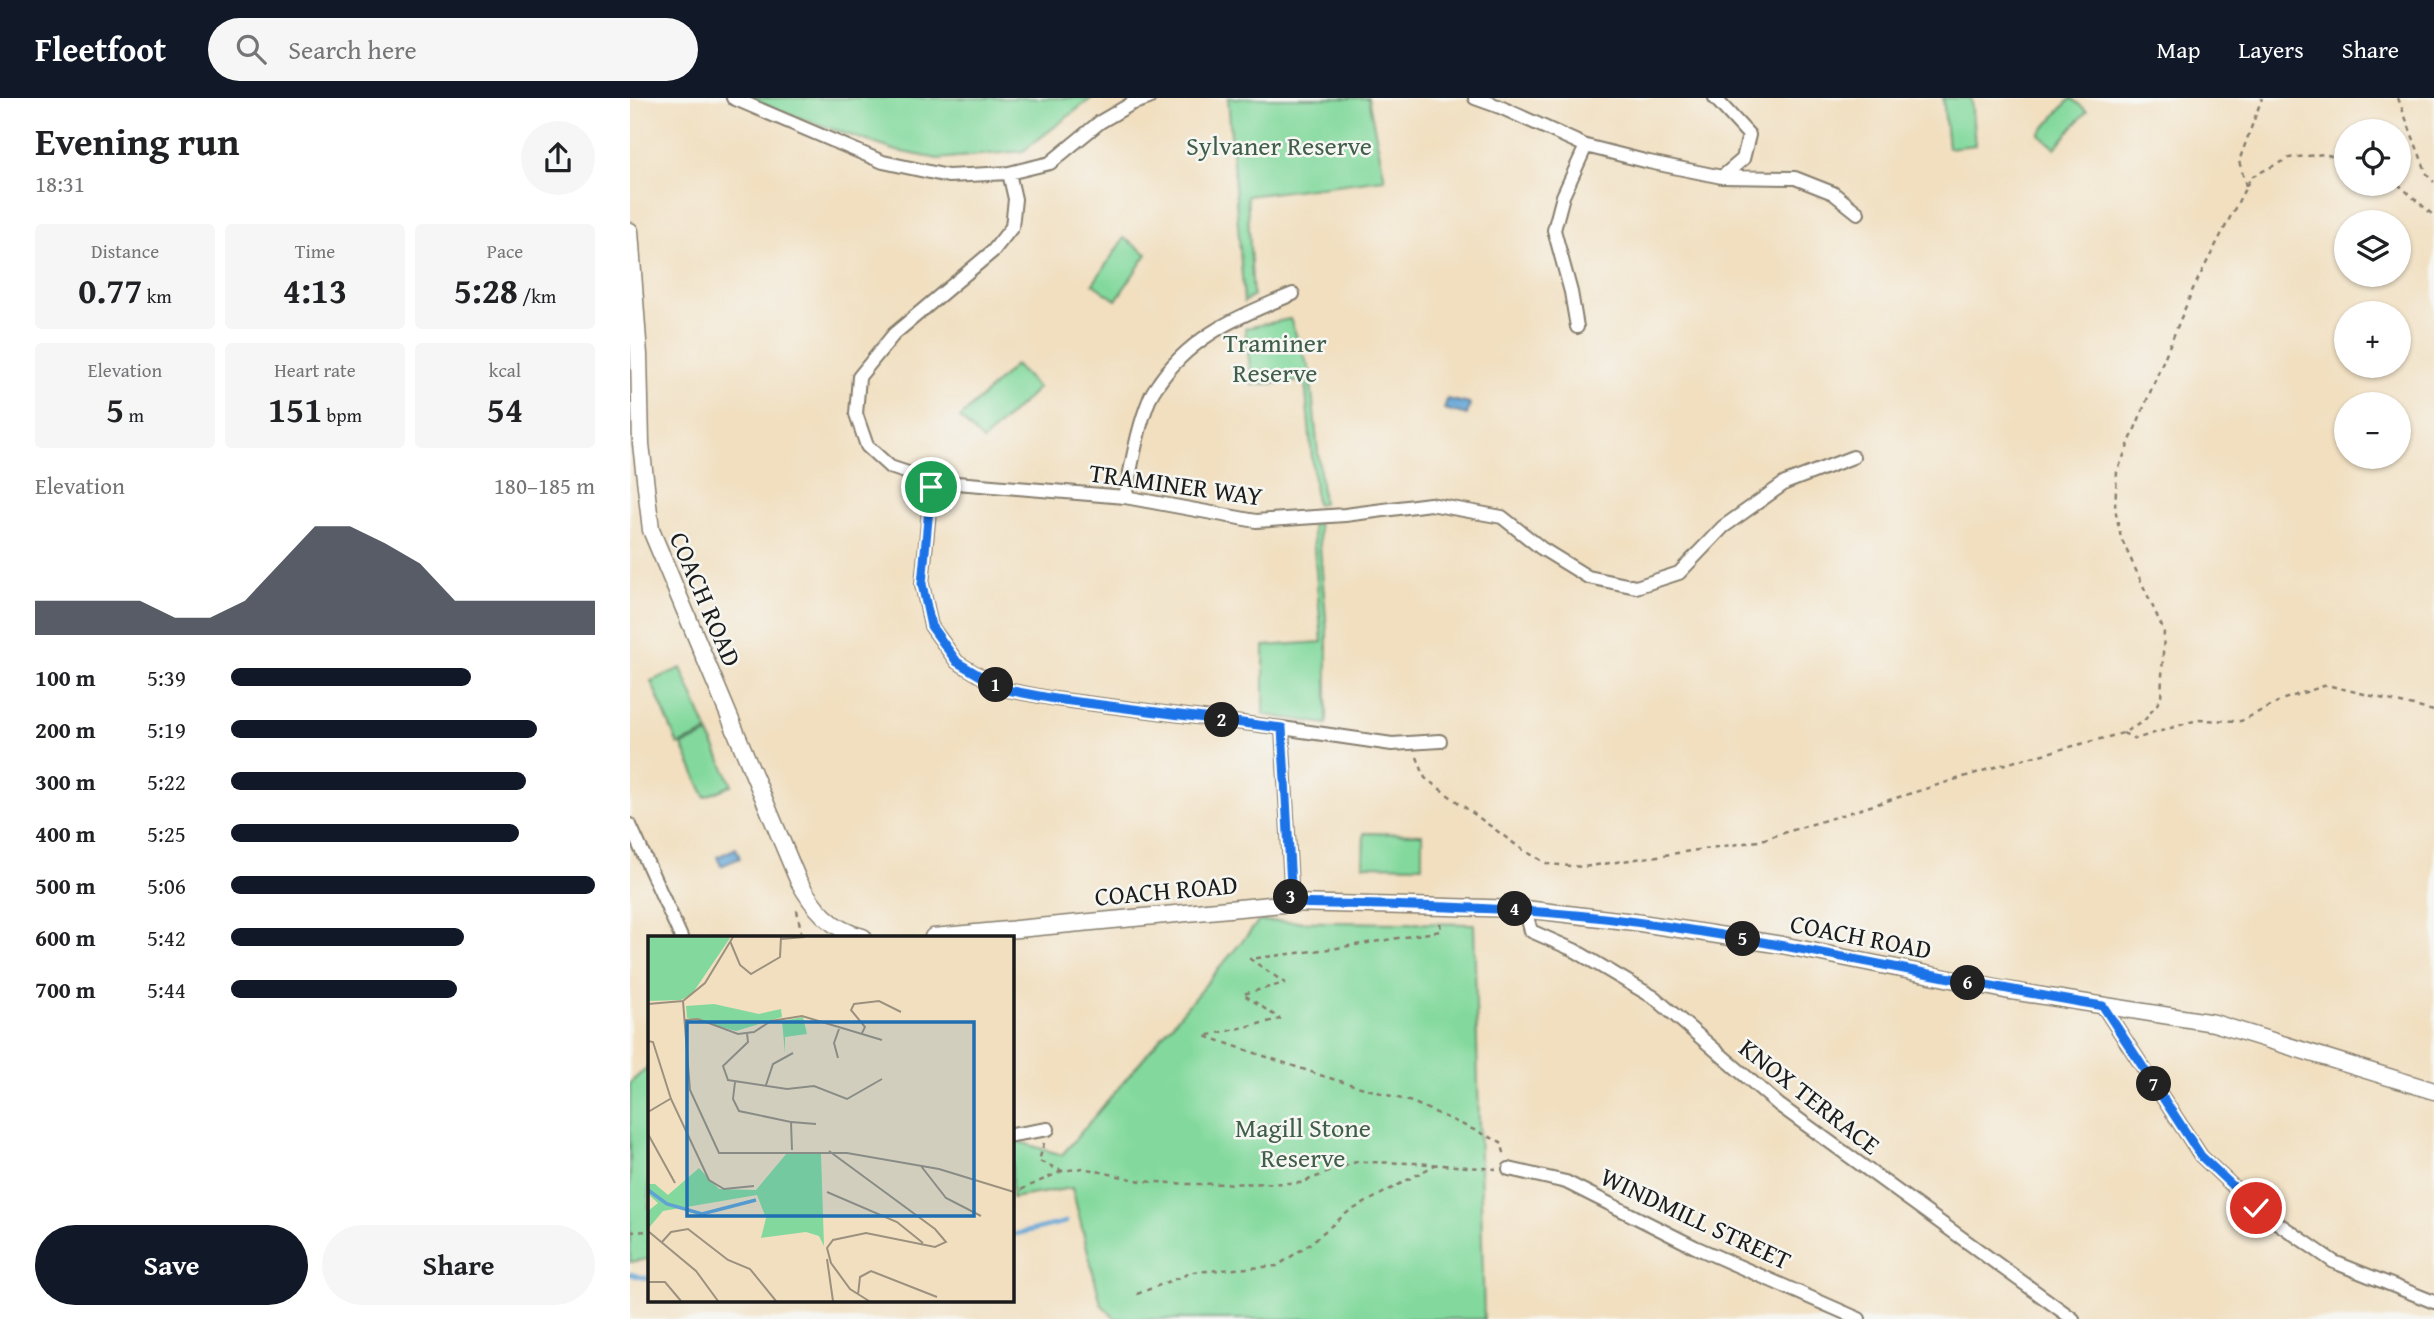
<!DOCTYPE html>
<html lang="en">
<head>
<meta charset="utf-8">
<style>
  body { margin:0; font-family:"Gentium Book Plus",serif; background:#f6f6f6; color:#202124; height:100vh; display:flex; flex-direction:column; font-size:26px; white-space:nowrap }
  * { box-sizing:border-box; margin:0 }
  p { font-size:23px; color:#757577 }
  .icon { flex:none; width:38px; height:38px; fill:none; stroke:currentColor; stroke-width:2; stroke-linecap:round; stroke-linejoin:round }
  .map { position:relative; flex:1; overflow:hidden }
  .details { display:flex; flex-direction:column; background:#fff; width:630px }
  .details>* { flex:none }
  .controls { position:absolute; left:1704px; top:21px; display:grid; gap:14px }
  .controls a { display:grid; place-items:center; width:77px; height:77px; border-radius:50%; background:#fff; box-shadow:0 2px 5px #0004; font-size:35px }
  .pin { position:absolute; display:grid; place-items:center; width:60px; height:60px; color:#fff; margin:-30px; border:4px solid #fff; border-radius:50%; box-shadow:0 2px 7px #0007 }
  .km { position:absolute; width:35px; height:35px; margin:-18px; border-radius:50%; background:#222; color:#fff; font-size:19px; line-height:35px; text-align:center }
  .round { display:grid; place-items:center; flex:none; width:74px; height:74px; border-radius:37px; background:#f6f6f6 }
  .overview { display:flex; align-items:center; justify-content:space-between; height:119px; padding:0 35px }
  h1 { font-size:38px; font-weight:700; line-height:52px }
  .figures { display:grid; grid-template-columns:repeat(3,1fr); gap:10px; height:119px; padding:7px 35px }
  .figures div { display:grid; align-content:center; border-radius:7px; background:#f6f6f6; text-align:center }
  .figures b { font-size:35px; font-weight:700 }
  .figures small { font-size:19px; font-weight:400 }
  .figures p { font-size:19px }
  .chart { height:196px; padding:14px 35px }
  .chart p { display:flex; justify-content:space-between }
  .chart svg { width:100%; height:126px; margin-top:7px; fill:#111827; opacity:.7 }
  .primary-button { display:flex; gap:14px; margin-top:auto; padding:14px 35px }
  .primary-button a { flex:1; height:80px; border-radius:42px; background:#111827; color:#fff; font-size:28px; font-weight:700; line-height:80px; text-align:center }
  .primary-button a+a { background:#f6f6f6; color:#202124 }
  ul { padding:0 35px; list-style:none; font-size:23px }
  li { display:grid; grid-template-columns:112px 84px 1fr; align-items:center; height:52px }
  li i { height:18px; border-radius:9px; background:#111827 }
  header { display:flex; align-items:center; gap:42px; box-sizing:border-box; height:98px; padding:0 35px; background:#111827; color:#fff }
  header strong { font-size:33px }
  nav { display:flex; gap:38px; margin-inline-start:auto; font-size:24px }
  .search { width:490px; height:63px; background:#f6f6f6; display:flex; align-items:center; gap:18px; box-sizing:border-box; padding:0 24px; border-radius:38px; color:#757577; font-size:26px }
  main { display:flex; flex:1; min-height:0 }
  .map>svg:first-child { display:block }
  .green { fill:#83d99d; stroke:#507a5c; stroke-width:2 }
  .water { fill:#5fa2d3; stroke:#3e5f78; stroke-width:2 }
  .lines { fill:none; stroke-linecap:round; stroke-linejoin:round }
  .stream { stroke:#5fa2d3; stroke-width:4.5 }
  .minor-casing { stroke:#867e6e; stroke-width:16 }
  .tertiary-casing { stroke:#867e6e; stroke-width:19 }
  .path { stroke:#867e6e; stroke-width:2.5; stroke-dasharray:5 5; stroke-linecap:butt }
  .minor { stroke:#fff; stroke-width:12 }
  .tertiary { stroke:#fff; stroke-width:16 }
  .route-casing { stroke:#fff; stroke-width:14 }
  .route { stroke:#1a73e8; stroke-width:9 }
  .labels { text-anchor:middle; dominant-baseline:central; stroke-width:5; stroke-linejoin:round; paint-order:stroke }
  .park-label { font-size:26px; fill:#405e49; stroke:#f6f6f2 }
  .street-label { font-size:26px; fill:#1c1c1c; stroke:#f6f6f2 }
  .inset-river { fill:none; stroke:#5fa2d3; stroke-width:3.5 }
  .inset-road { fill:none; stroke:#9c917e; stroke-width:2 }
  .view { fill:#1f6fb2; fill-opacity:0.15; stroke:#1f6fb2; stroke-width:3.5 }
  .inset-edge { fill:none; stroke:#1c1c1c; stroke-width:3.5 }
</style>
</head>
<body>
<header>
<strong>Fleetfoot</strong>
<div class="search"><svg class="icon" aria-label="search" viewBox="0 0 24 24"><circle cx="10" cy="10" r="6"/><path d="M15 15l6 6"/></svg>Search here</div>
<nav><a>Map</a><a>Layers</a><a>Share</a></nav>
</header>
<main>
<section class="details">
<div class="overview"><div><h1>Evening run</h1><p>18:31</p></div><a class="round"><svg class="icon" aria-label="share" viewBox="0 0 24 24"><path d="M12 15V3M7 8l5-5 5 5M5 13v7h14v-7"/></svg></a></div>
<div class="figures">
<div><p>Distance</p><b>0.77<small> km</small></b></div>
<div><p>Time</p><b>4:13</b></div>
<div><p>Pace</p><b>5:28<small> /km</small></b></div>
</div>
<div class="figures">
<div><p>Elevation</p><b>5<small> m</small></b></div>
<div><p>Heart rate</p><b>151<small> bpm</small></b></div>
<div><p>kcal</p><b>54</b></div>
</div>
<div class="chart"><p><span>Elevation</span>180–185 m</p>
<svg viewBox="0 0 160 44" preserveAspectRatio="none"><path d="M0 44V32L10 32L20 32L30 32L40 38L50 38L60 32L70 19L80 6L90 6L100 12L110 19L120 32L130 32L140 32L150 32L160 32V44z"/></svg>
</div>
<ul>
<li><b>100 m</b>5:39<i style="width:66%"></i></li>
<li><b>200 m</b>5:19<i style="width:84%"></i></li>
<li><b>300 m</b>5:22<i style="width:81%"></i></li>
<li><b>400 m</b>5:25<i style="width:79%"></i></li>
<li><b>500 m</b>5:06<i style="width:100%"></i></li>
<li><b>600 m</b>5:42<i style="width:64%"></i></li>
<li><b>700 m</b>5:44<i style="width:62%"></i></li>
</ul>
<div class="primary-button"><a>Save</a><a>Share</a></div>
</section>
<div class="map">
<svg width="1804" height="1221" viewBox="0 0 1804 1221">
  <rect width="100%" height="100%" fill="#f6f6f2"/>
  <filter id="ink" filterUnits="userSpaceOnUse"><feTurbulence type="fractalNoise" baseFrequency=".0143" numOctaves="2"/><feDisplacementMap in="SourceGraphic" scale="14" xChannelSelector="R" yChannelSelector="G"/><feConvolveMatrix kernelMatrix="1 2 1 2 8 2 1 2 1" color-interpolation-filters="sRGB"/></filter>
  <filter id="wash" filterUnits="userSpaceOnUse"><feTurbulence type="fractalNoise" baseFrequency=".00686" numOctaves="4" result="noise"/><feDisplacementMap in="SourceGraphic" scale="28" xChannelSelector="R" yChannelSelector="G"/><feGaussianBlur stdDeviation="1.57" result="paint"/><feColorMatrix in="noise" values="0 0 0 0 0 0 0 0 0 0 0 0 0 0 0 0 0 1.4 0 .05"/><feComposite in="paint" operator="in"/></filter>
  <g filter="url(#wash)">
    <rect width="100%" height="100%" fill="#f1dfc0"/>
    <path class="green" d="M119,0H462L393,53L308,61L267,53L149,13Z
      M598,0H738L755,81L617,98L623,198L614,204Z
      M1313,0H1341L1345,47L1318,50Z
      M1441,0L1457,13L1425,50L1409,36Z
      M494,140L517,156L486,202L463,186Z
      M660,221L680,273L693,405L686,406L675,283L622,287L615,230Z
      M385,267L408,290L353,343L330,320Z
      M688,425L697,533V626L634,617V548L692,544L682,426Z
      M51,570L78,634L48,647L21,583Z
      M79,636L102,687L75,699L52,647Z
      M734,735L792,736V768L733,767Z
      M629,823L844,826L854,1221H486L471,1206L442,1090L382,1100V1044H390L432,1057Z
      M19,968V1161L0,1164V985Z"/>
    <path class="water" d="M817,301L840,306L837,317L814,311Z
      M106,750L110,760L91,768L87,759Z"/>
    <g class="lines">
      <path class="stream" d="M382,1137L436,1124
        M0,1176L19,1181
        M79,1202L91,1207L107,1202"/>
    </g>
  </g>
  <g filter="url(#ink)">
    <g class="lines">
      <g class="minor-casing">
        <path id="minor" d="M103,0L253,64L318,78L379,75L420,65L470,24L501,6L519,0
          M845,0L870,9L956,48L1019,64L1092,79L1165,80L1203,95L1228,115
          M1085,0L1119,37L1113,61L1092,79
          M379,75L385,101L382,129L363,153L264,236L229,279L226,316L237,348L260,369L302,383L495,399L626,423L715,417L800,406L872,419L911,450L958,479L1006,489L1049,475L1093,429L1155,385L1223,359
          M947,229L941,194L924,132L933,98L956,48
          M302,383L292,486L301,528L327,564L372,591L425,601L652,630L662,805
          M495,399C502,366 507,331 520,300C522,294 527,288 531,282C564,236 613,216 663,196
          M652,630L762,646L810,643
          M0,727L51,839
          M895,811L901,833L944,852L1025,900L1149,1007L1443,1221
          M1473,908L1571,1058L1626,1110L1704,1164L1804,1204
          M382,1037L418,1031
          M879,1071L936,1084L1065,1149L1229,1221"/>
      </g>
      <g class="tertiary-casing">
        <path id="tertiary" d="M0,133L9,257L11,346L21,432L168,782C183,809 201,832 233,839
          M303,839L662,805L895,811L1004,824L1152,847L1375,892L1584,925L1804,993"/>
      </g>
      <path class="path" d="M1768,0L1797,76L1804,84
        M1768,86L1804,118
        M1616,88L1609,63L1632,0
        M1493,635L1505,641L1567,622L1611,623L1654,601L1697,587L1804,613
        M787,659L795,680L893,752L918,766L953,769L1128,743L1375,666L1493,635L1514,623L1531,601L1534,533L1491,440L1485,410L1487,374L1563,191L1621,79L1659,60L1695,56L1717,63
        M167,812L172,839
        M810,825L811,833L707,850L620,861L655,885L613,896L650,921L575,938L696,979L782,1004L871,1044L875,1058
        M414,1045L409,1063L432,1073L453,1070L511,1083L558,1086L670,1085L726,1064L785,1065L866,1071
        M382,1096L432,1073
        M0,1134L19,1133
        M507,1196L563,1174L647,1168L677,1148L718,1114L805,1067"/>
      <use href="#minor" class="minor"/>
      <use href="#tertiary" class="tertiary"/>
    </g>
  </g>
  <g class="lines" filter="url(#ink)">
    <g class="route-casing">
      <path id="route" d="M301,389L292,486L301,528L327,564L372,591L425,601L652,630L662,805C777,808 891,808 1005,824C1162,845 1316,882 1473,908L1571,1058L1626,1110"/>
    </g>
    <use href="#route" class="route"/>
  </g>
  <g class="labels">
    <g class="park-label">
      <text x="649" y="47">Sylvaner Reserve</text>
      <text x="645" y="244">Traminer<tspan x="645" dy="30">Reserve</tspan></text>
      <text x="673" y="1029">Magill Stone<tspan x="673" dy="30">Reserve</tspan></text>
    </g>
    <g class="street-label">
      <text transform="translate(546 386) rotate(8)">TRAMINER WAY</text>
      <text transform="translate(76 501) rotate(67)">COACH ROAD</text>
      <text transform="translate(536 792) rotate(-5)">COACH ROAD</text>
      <text transform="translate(1231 838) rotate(11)">COACH ROAD</text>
      <text transform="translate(1180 998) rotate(38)">KNOX TERRACE</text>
      <text transform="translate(1066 1120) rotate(25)">WINDMILL STREET</text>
    </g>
  </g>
  <g transform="translate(18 838)">
    <rect width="366" height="366" fill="#f1dfc0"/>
    <path d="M0,1H78L82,2L44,58L33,64L0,65ZM66,68L111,78L133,73L134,81L88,95L39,82L38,70ZM155,81L159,98L137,101V118L134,85ZM139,217H173L176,310L171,300L158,296L113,302L118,282L109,259L15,275L0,293V275L10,267L0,258V248H7L20,259L51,232L71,253L108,254Z" fill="#83d99d"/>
    <path class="inset-river" d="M0,254L19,268L54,278L108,264"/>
    <path class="inset-road" d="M85,1L57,47L35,65L42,154L71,217H199L291,233L366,256M133,3L157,1M82,5L92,29L103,38L132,21L133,1M0,68L35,65M37,84L50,83L90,98L106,96L123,85L154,80L234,104M99,97L100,106L75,130L80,144L139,153L166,150L199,163L234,143M214,97L217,91L203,74L206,68L231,65L253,76M0,105L5,106L23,163L61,244L76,253L106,250M190,122L186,107L191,93M87,146L85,163L91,175L143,186L144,214M118,149L125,128L145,117M0,176L22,163M143,186L168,188M0,198L27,247M181,215L287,293L298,306L287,311L218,297L185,304L179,312L183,327L202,353L221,365M273,230L298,262L333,280M179,256L249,286L275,307M0,295L48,335L70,365M14,306L23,296L40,293L80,324L102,333L128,365M179,323L185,365M0,346H17L33,365M210,359L212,341L223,335L289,361"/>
    <path class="view" d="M39,86H326V280H39Z"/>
    <rect width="366" height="366" class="inset-edge"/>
  </g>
</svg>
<div class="controls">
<a><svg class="icon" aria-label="locate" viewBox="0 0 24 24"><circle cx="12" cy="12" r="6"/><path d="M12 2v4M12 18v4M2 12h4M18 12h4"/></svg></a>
<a><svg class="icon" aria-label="layers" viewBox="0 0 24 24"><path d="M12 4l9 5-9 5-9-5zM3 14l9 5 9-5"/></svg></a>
<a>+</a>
<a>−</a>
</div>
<div class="pin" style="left:301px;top:389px;background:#1e9e55"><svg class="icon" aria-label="arrive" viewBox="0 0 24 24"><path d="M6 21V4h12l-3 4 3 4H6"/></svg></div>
<div class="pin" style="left:1626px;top:1110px;background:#d93025"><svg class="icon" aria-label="check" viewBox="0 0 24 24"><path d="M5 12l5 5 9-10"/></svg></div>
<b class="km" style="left:366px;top:587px">1</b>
<b class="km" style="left:592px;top:622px">2</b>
<b class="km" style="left:661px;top:799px">3</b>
<b class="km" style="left:885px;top:811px">4</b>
<b class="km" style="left:1113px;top:841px">5</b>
<b class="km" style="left:1338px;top:885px">6</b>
<b class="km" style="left:1524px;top:986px">7</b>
</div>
</main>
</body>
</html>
